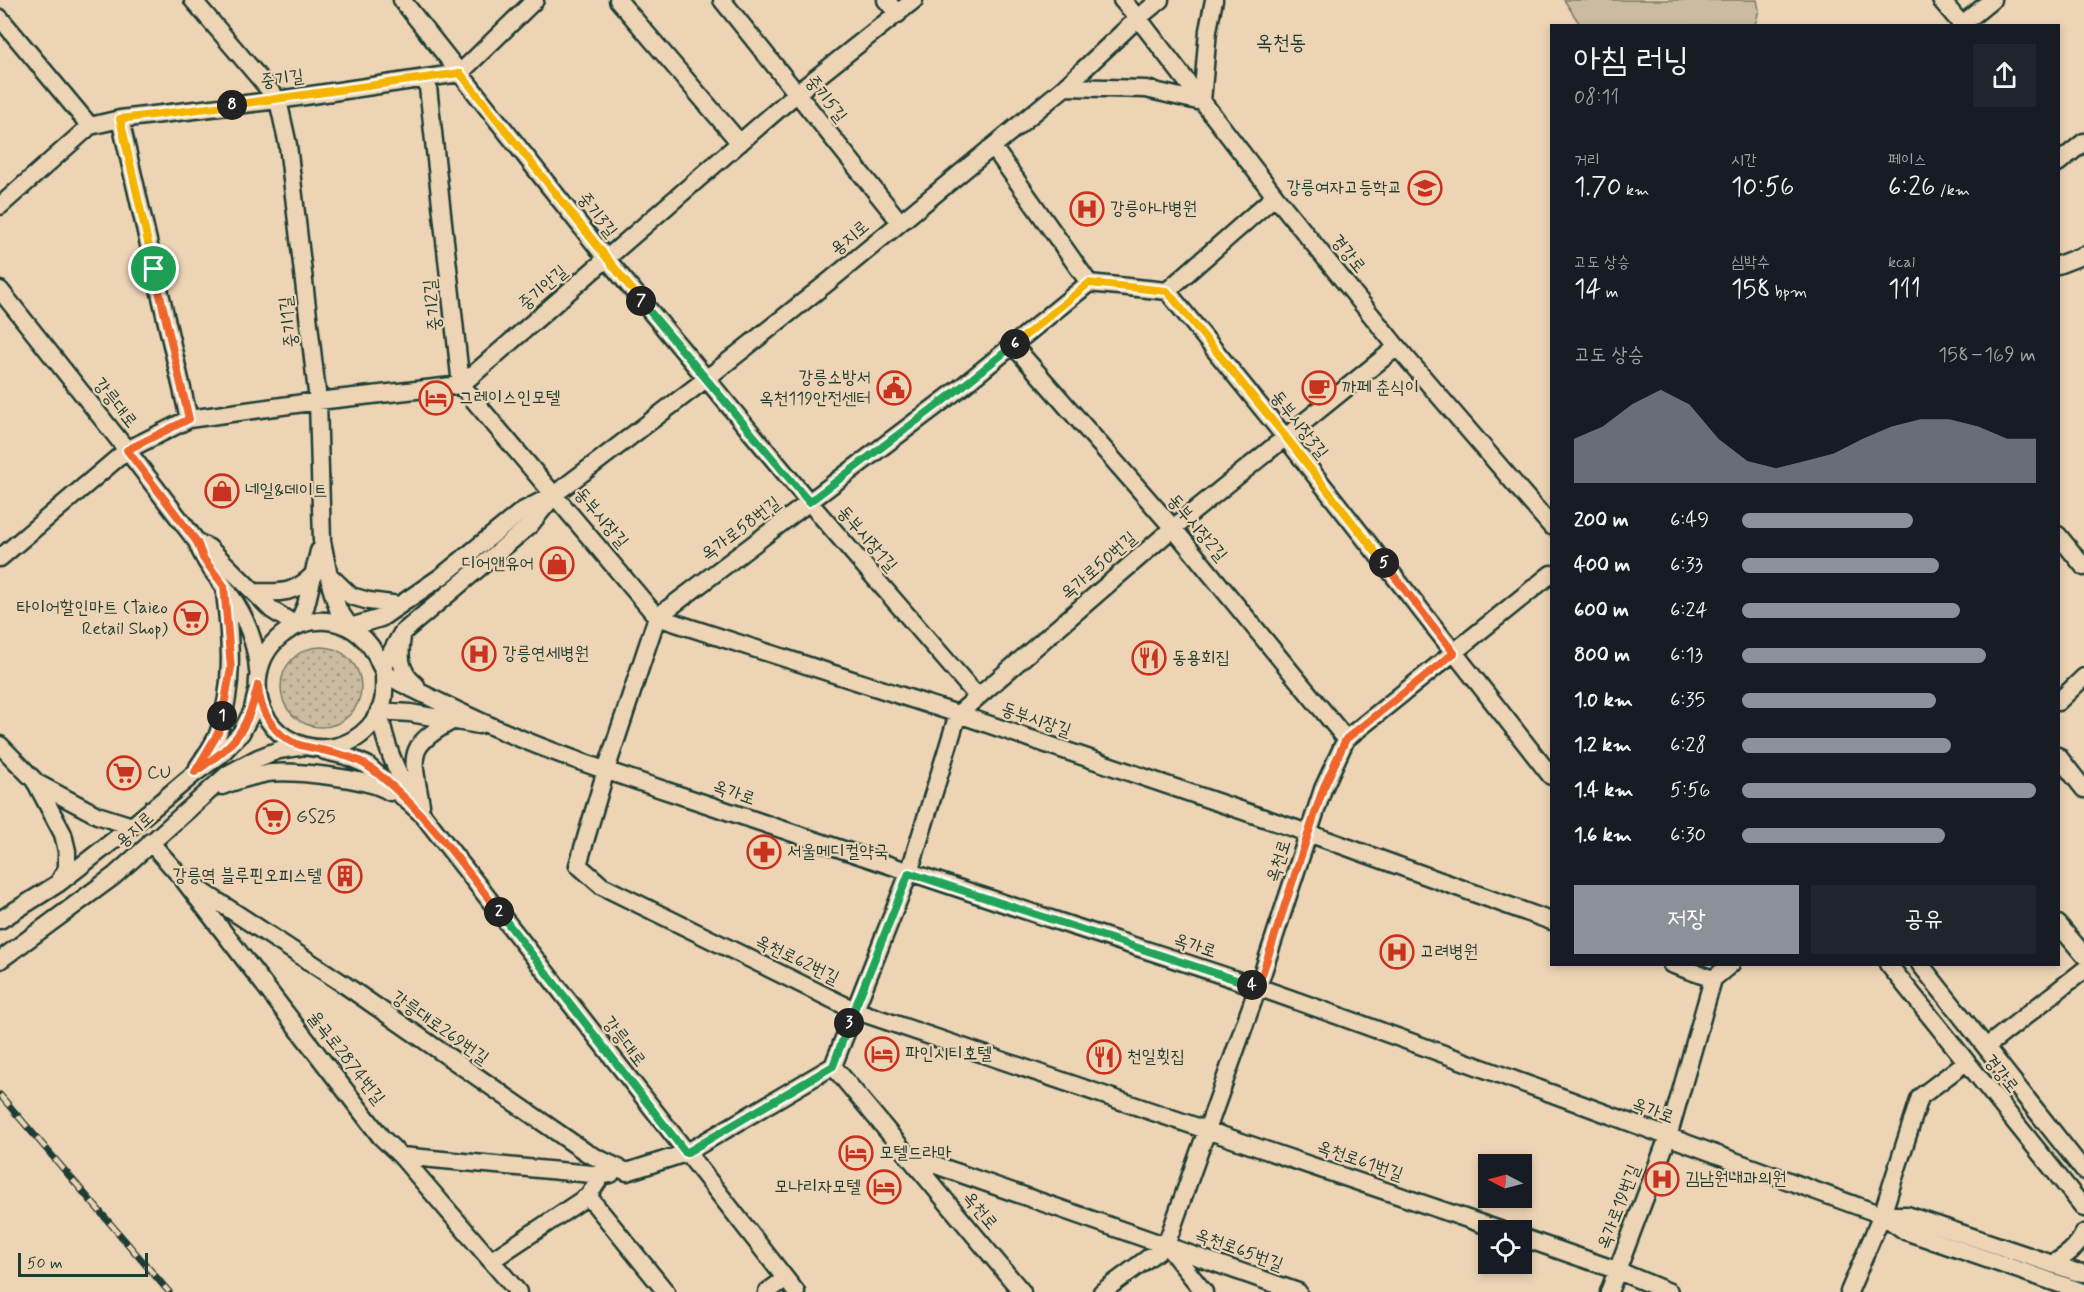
<!DOCTYPE html>
<html lang="ko">
<head>
<meta charset="utf-8">
<style>
  body { margin:0; font-family:Mynerve,"Poor Story",sans-serif; background:#20242c; color:#f1f3f6; height:100vh; display:flex; flex-direction:column; font-size:22px; white-space:nowrap }
  * { box-sizing:border-box; margin:0 }
  p { font-size:20px; color:#9ea1a6 }
  .icon { flex:none; width:33px; height:33px; fill:none; stroke:currentColor; stroke-width:2; stroke-linecap:round; stroke-linejoin:round }
  .map { position:relative; flex:1; overflow:hidden }
  .details { position:absolute; left:1550px; top:24px; width:510px; height:942px; display:flex; flex-direction:column; background:#171b24; border-radius:0px; box-shadow:0 3px 9px #0003 }
  .details>* { flex:none }
  .needle { width:39px; rotate:276deg }
  .tools { position:absolute; left:1478px; top:1154px; display:grid; gap:12px }
  .tools a { display:grid; place-items:center; width:54px; height:54px; border-radius:0px; background:#171b24; box-shadow:0 3px 9px #0003; font-size:30px }
  .scale { position:absolute; left:18px; bottom:15px; width:130px; box-sizing:border-box; padding-left:6px; border:3px solid #1f3d34; border-top:0; font-size:16px; line-height:21px; white-space:nowrap; color:#1f3d34; -webkit-text-stroke:4px #edd4b5; paint-order:stroke }
  .pin { position:absolute; display:grid; place-items:center; width:51px; height:51px; color:#fff; margin:-26px; border:3px solid #fff; border-radius:50%; box-shadow:0 2px 6px #0007 }
  .km { position:absolute; width:30px; height:30px; margin:-15px; border-radius:50%; background:#222; color:#fff; font-size:16px; line-height:30px; text-align:center }
  .round { display:grid; place-items:center; flex:none; width:63px; height:63px; border-radius:0px; background:#20242c }
  .overview { display:flex; align-items:center; justify-content:space-between; height:102px; padding:0 24px }
  h1 { font-size:33px; font-weight:600; line-height:45px }
  .stats { display:grid; grid-template-columns:repeat(3,1fr); gap:9px; height:102px; padding:6px 24px }
  .stats div { display:grid; align-content:center }
  .stats b { font-size:26px; font-weight:600 }
  .stats small { font-size:16px; font-weight:400 }
  .stats p { font-size:16px }
  .chart { height:168px; padding:12px 24px }
  .chart p { display:flex; justify-content:space-between }
  .chart svg { width:100%; height:108px; margin-top:6px; fill:#8c9099; opacity:.7 }
  .cta { display:flex; gap:12px; margin-top:auto; padding:12px 24px }
  .cta a { flex:1; height:69px; border-radius:0px; background:#8c9099; color:#fff; font-size:24px; font-weight:600; line-height:69px; text-align:center }
  .cta a+a { background:#20242c; color:#f1f3f6 }
  ul { padding:0 24px; list-style:none; font-size:20px }
  li { display:grid; grid-template-columns:96px 72px 1fr; align-items:center; height:45px }
  li i { height:15px; border-radius:8px; background:#8c9099 }
  .map>svg:first-child { display:block }
  .grass { fill:url(#grass-dots); stroke:#757c6a; stroke-width:1.5 }
  .pitch { fill:#cbbba0; stroke:#757c6a; stroke-width:1.5 }
  .lines { fill:none; stroke-linecap:round; stroke-linejoin:round }
  .minor-casing { stroke:#1f3d34; stroke-width:21 }
  .minor { stroke:#edd4b5; stroke-width:16 }
  .rail-casing { stroke:#1f3d34; stroke-width:7 }
  .rail { stroke:#edd4b5; stroke-width:4.5; stroke-dasharray:14; stroke-linecap:butt }
  .split-1-casing { stroke:#fff; stroke-width:12 }
  .split-2-casing { stroke:#fff; stroke-width:12 }
  .split-3-casing { stroke:#fff; stroke-width:12 }
  .split-4-casing { stroke:#fff; stroke-width:12 }
  .split-5-casing { stroke:#fff; stroke-width:12 }
  .split-6-casing { stroke:#fff; stroke-width:12 }
  .split-7-casing { stroke:#fff; stroke-width:12 }
  .split-8-casing { stroke:#fff; stroke-width:12 }
  .split-9-casing { stroke:#fff; stroke-width:12 }
  .split-1 { stroke:#f0652b; stroke-width:8 }
  .split-2 { stroke:#f0652b; stroke-width:8 }
  .split-3 { stroke:#22a559; stroke-width:8 }
  .split-4 { stroke:#22a559; stroke-width:8 }
  .split-5 { stroke:#f0652b; stroke-width:8 }
  .split-6 { stroke:#f5b400; stroke-width:8 }
  .split-7 { stroke:#22a559; stroke-width:8 }
  .split-8 { stroke:#f5b400; stroke-width:8 }
  .split-9 { stroke:#f5b400; stroke-width:8 }
  .labels { text-anchor:middle; dominant-baseline:central; stroke-width:4.5; stroke-linejoin:round; paint-order:stroke }
  .street-label { font-size:18px; fill:#1f3d34; stroke:#edd4b5 }
  .poi-label { font-size:18px; fill:#1f3d34; stroke:#edd4b5; text-anchor:start }
  .quarter-label { font-size:21px; fill:#1f3d34; stroke:#edd4b5 }
</style>
</head>
<body>
<div class="map">
<svg width="2084" height="1292" viewBox="0 0 2084 1292">
  <defs>
    <pattern id="grass-dots" width="8" height="8" patternUnits="userSpaceOnUse" patternTransform="scale(1.5)"><rect width="8" height="8" fill="#cbbba0"/><path d="M2 2h.1M6 6h.1" fill="none" stroke="#a49983" stroke-width="1.8" stroke-linecap="round"/></pattern>
  </defs>
  <rect width="100%" height="100%" fill="#edd4b5"/>
  <filter id="ink" filterUnits="userSpaceOnUse"><feTurbulence type="fractalNoise" baseFrequency=".0167" numOctaves="2"/><feDisplacementMap in="SourceGraphic" scale="12" xChannelSelector="R" yChannelSelector="G"/><feConvolveMatrix kernelMatrix="1 2 1 2 8 2 1 2 1" color-interpolation-filters="sRGB"/></filter>
  <g filter="url(#ink)">
    <path class="grass" d="M281 687a40 40 0 1 1 80 0a40 40 0 1 1-80 0Z"/>
    <path class="pitch" d="M1564,0H1757L1759,10L1755,25L1581,26Z"/>
    <g class="lines">
      <g class="minor-casing">
        <path id="minor" d="M193,0L278,100L288,145L318,401L322,541L331,587L338,609L350,627L381,618L442,576L522,511L555,494L706,379L827,283L1065,87L1138,18L1160,0
          M402,0L606,258L809,502L977,696
          M618,0L740,143
          M722,0L900,222
          M886,0L898,14
          M1122,0L1138,18L1275,196L1397,347L1551,526
          M1941,0L1963,26
          M0,18L90,126
          M1960,26L1992,0
          M427,78L461,385L657,617L958,714L1308,833L1551,921
          M1065,87L1146,89L1202,102L1208,30L1214,0
          M120,119L189,419
          M993,147L1089,283L1167,291L1285,437L1551,776
          M2058,163L2084,142
          M0,206L90,126L120,119L278,100L460,73L535,0
          M2058,265L2084,255
          M1089,283L964,385L657,617L606,770L578,865L602,886L854,1010L1500,1230
          M0,290L127,450L197,542C204,563 218,577 230,595C245,615 257,645 258,671
          M1167,291L1275,196
          M1013,345L1173,528L1346,739
          M2058,535L2084,567
          M197,542L209,548L272,610L297,626L306,605L319,551
          M0,558L127,450L189,419L318,401L461,385L797,93L914,0
          M328,574L351,596L369,601L399,605
          M254,592C282,593 294,594 314,574
          M402,636C399,656 399,672 416,685
          M383,667L402,633L530,525L551,499
          M384,671C384,680 385,692 383,701C381,711 375,720 369,727C328,772 252,740 258,679C261,644 293,618 327,621C349,623 364,635 375,653C378,659 380,666 384,671C389,677 402,684 409,687C436,700 463,714 491,726C567,760 648,784 727,811C838,849 949,886 1060,922C1127,944 1194,965 1260,988C1468,1061 1675,1140 1882,1215L1905,1231L2083,1292
          M2058,702L2084,677
          M0,745L35,781L63,834L67,851V868L59,882
          M325,751L346,756L367,765L423,815L796,1292
          M2058,756L2084,789
          M198,767C205,756 215,744 219,731C234,686 231,640 225,593
          M35,782L97,815L132,826
          M222,786C235,781 249,777 263,774C288,769 369,778 390,792
          M412,797C394,768 385,744 379,711L410,713L479,725
          M421,805C413,757 404,747 452,721
          M150,842L182,878L381,1137L401,1156L518,1292
          M182,878L345,985L587,1153L627,1172L686,1153L833,1066L909,873L958,714L1173,528L1397,347
          M0,920L59,883L132,826L195,773L220,755L241,733L252,712L257,692
          M2058,924L2084,955
          M0,960L114,876L228,774L258,758L279,750L305,746
          M1671,964L1713,979
          M1888,964L2084,1208
          M1920,964L2084,1171
          M1986,1047L2084,970
          M833,1066L1022,1292
          M907,1155L1298,1292
          M401,1156L602,1175
          M588,1196L666,1292
          M1882,1215H1907L2076,1272L2084,1273
          M1521,1237L1616,1270L1669,1292
          M1167,1246L1204,1292
          M492,1260L588,1196L602,1175L611,1174
          M2052,1264C2066,1256 2077,1248 2084,1233
          M767,1292L785,1279
          M1102,1292L1166,1245L1258,987L1323,789L1346,739L1551,574
          M1609,1292L1668,1137L1713,979L1731,964
          M1849,1292L1882,1215L1920,1097L1966,1062"/>
      </g>
      <use href="#minor" class="minor"/>
      <g class="rail-casing">
        <path id="rail" d="M0,1095L169,1292"/>
      </g>
      <use href="#rail" class="rail"/>
    </g>
  </g>
  <g class="lines" filter="url(#ink)">
    <g class="split-1-casing">
      <path id="split-1" d="M154,269L189,419L127,450L197,542L203,558L224,586L231,668L222,716"/>
    </g>
    <g class="split-2-casing">
      <path id="split-2" d="M222,716L218,733L195,772C234,745 247,733 258,685C259,710 274,737 300,745C318,750 339,752 357,760C366,764 375,771 383,778C429,817 463,866 499,912"/>
    </g>
    <g class="split-3-casing">
      <path id="split-3" d="M499,912L686,1153L833,1066L849,1023"/>
    </g>
    <g class="split-4-casing">
      <path id="split-4" d="M849,1023L909,873L1252,985"/>
    </g>
    <g class="split-5-casing">
      <path id="split-5" d="M1252,985L1258,987L1323,789L1346,739L1454,653L1384,563"/>
    </g>
    <g class="split-6-casing">
      <path id="split-6" d="M1015,344L1089,283L1167,291L1285,436L1384,563"/>
    </g>
    <g class="split-7-casing">
      <path id="split-7" d="M641,301L809,502L964,385L1015,344"/>
    </g>
    <g class="split-8-casing">
      <path id="split-8" d="M232,105L460,73L641,301"/>
    </g>
    <g class="split-9-casing">
      <path id="split-9" d="M154,269L120,119L232,105"/>
    </g>
    <use href="#split-1" class="split-1"/>
    <use href="#split-2" class="split-2"/>
    <use href="#split-3" class="split-3"/>
    <use href="#split-4" class="split-4"/>
    <use href="#split-5" class="split-5"/>
    <use href="#split-6" class="split-6"/>
    <use href="#split-7" class="split-7"/>
    <use href="#split-8" class="split-8"/>
    <use href="#split-9" class="split-9"/>
  </g>
  <defs>
    <g id="school-ring" transform="scale(1.725)"><circle r="9.5" fill="#edd4b5" stroke="#c8321e" stroke-width="1.5"/><path d="M0-5L7-2L0 1L-7-2ZM-4 1L0 2.5L4 1V4Q0 6-4 4Z" fill="#c8321e"/></g>
    <g id="hospital-ring" transform="scale(1.725)"><circle r="9.5" fill="#edd4b5" stroke="#c8321e" stroke-width="1.5"/><path d="M-5-5h3v3.5h4V-5h3V5h-3V1.5h-4V5h-3Z" fill="#c8321e"/></g>
    <g id="civic-ring" transform="scale(1.725)"><circle r="9.5" fill="#edd4b5" stroke="#c8321e" stroke-width="1.5"/><path d="M-.6-6.5H3V-4.5H.6V-3L4-1V1h2V6H-6V1h2V-1L-.6-3ZM-1.2 2.5V6h2.4V2.5Z" fill="#c8321e"/></g>
    <g id="cafe-ring" transform="scale(1.725)"><circle r="9.5" fill="#edd4b5" stroke="#c8321e" stroke-width="1.5"/><path d="M-5.5-4.5H6V0H3Q3 3.5 0 3.5H-2.5Q-5.5 3.5-5.5 0ZM3-3.2v2h1.7v-2ZM-6 4.5H4V6H-6Z" fill="#c8321e"/></g>
    <g id="hotel-ring" transform="scale(1.725)"><circle r="9.5" fill="#edd4b5" stroke="#c8321e" stroke-width="1.5"/><path d="M-6-4.5h1.5V1H6V5H4.5V3h-9V5H-6ZM-4 0a1.8 1.8 0 1 1 3.6 0ZM.5 0V-2.5h3Q6-2.5 6 0Z" fill="#c8321e"/></g>
    <g id="shop-ring" transform="scale(1.725)"><circle r="9.5" fill="#edd4b5" stroke="#c8321e" stroke-width="1.5"/><path d="M-5-2.5h2.3a2.7 3.5 0 0 1 5.4 0H5L5.5 6h-11ZM-1.5-2.5h3a1.5 2.3 0 0 0-3 0Z" fill="#c8321e"/></g>
    <g id="supermarket-ring" transform="scale(1.725)"><circle r="9.5" fill="#edd4b5" stroke="#c8321e" stroke-width="1.5"/><path d="M-6-5.5h2.5l.6 2H6L4.5 2H-2.5L-4.4-4H-6ZM-1.5 3.2a1.3 1.3 0 1 0 .1 0ZM3 3.2a1.3 1.3 0 1 0 .1 0Z" fill="#c8321e"/></g>
    <g id="restaurant-ring" transform="scale(1.725)"><circle r="9.5" fill="#edd4b5" stroke="#c8321e" stroke-width="1.5"/><path d="M-5-6h1v4h1v-4h1v4h1v-4h1v5L-1.5 .5V6h-2V.5L-5-1ZM5-6V6H3V1.5H1.5Q1.5-4 5-6Z" fill="#c8321e"/></g>
    <g id="pharmacy-ring" transform="scale(1.725)"><circle r="9.5" fill="#edd4b5" stroke="#c8321e" stroke-width="1.5"/><path d="M-2-6h4v4h4v4h-4v4h-4v-4h-4v-4h4Z" fill="#c8321e"/></g>
    <g id="building-ring" transform="scale(1.725)"><circle r="9.5" fill="#edd4b5" stroke="#c8321e" stroke-width="1.5"/><path d="M-4-6H4V6H1V3H-1V6H-4ZM-2.5-4.3h1.7v1.8h-1.7ZM.8-4.3h1.7v1.8H.8ZM-2.5-1h1.7V.8h-1.7ZM.8-1h1.7V.8H.8Z" fill="#c8321e"/></g>
  </defs>
  <g fill-rule="evenodd">
    <use href="#school-ring" x="1425" y="188"/>
    <use href="#hospital-ring" x="1087" y="209"/>
    <use href="#civic-ring" x="894" y="388"/>
    <use href="#cafe-ring" x="1319" y="388"/>
    <use href="#hotel-ring" x="436" y="398"/>
    <use href="#shop-ring" x="222" y="491"/>
    <use href="#shop-ring" x="557" y="564"/>
    <use href="#supermarket-ring" x="191" y="618"/>
    <use href="#hospital-ring" x="479" y="654"/>
    <use href="#restaurant-ring" x="1149" y="658"/>
    <use href="#supermarket-ring" x="124" y="773"/>
    <use href="#supermarket-ring" x="273" y="817"/>
    <use href="#pharmacy-ring" x="764" y="852"/>
    <use href="#building-ring" x="345" y="876"/>
    <use href="#hospital-ring" x="1397" y="952"/>
    <use href="#hotel-ring" x="882" y="1054"/>
    <use href="#restaurant-ring" x="1104" y="1057"/>
    <use href="#hotel-ring" x="856" y="1153"/>
    <use href="#hospital-ring" x="1662" y="1179"/>
    <use href="#hotel-ring" x="884" y="1187"/>
  </g>
  <g class="labels">
    <g class="street-label">
      <text transform="translate(282 79) rotate(-8)">중기길</text>
      <text transform="translate(826 99) rotate(52)">중기5길</text>
      <text transform="translate(597 215) rotate(52)">중기3길</text>
      <text transform="translate(850 238) rotate(-40)">용지로</text>
      <text transform="translate(1348 254) rotate(51)">경강로</text>
      <text transform="translate(543 288) rotate(-41)">중기안길</text>
      <text transform="translate(433 305) rotate(-96)">중기2길</text>
      <text transform="translate(289 322) rotate(-97)">중기1길</text>
      <text transform="translate(115 403) rotate(51)">강릉대로</text>
      <text transform="translate(1299 425) rotate(52)">동부시장3길</text>
      <text transform="translate(601 518) rotate(50)">동부시장길</text>
      <text transform="translate(1197 528) rotate(50)">동부시장2길</text>
      <text transform="translate(741 529) rotate(-37)">옥가로58번길</text>
      <text transform="translate(867 539) rotate(49)">동부시장1길</text>
      <text transform="translate(1099 566) rotate(-41)">옥가로50번길</text>
      <text transform="translate(1036 720) rotate(19)">동부시장길</text>
      <text transform="translate(734 793) rotate(19)">옥가로</text>
      <text transform="translate(135 830) rotate(-42)">용지로</text>
      <text transform="translate(1279 861) rotate(-72)">옥천로</text>
      <text transform="translate(1195 946) rotate(18)">옥가로</text>
      <text transform="translate(797 960) rotate(26)">옥천로62번길</text>
      <text transform="translate(440 1028) rotate(35)">강릉대로269번길</text>
      <text transform="translate(624 1042) rotate(52)">강릉대로</text>
      <text transform="translate(346 1058) rotate(52)">율곡로2874번길</text>
      <text transform="translate(2001 1074) rotate(51)">경강로</text>
      <text transform="translate(1653 1111) rotate(20)">옥가로</text>
      <text transform="translate(1360 1161) rotate(19)">옥천로61번길</text>
      <text transform="translate(1619 1207) rotate(-69)">옥가로19번길</text>
      <text transform="translate(980 1211) rotate(50)">옥천로</text>
      <text transform="translate(1239 1250) rotate(20)">옥천로65번길</text>
    </g>
    <g class="poi-label">
      <text x="1402" y="188" text-anchor="end">강릉여자고등학교</text>
      <text x="1110" y="209">강릉아나병원</text>
      <text x="871" y="378" text-anchor="end">강릉소방서<tspan x="871" dy="21">옥천119안전센터</tspan></text>
      <text x="1342" y="388">까페 춘식이</text>
      <text x="459" y="398">그레이스인모텔</text>
      <text x="245" y="491">네일&amp;데이트</text>
      <text x="534" y="564" text-anchor="end">디어앤유어</text>
      <text x="168" y="608" text-anchor="end">타이어할인마트 (Taieo<tspan x="168" dy="21">Retail Shop)</tspan></text>
      <text x="502" y="654">강릉연세병원</text>
      <text x="1172" y="658">동용회집</text>
      <text x="147" y="773">CU</text>
      <text x="296" y="817">GS25</text>
      <text x="787" y="852">서울메디컬약국</text>
      <text x="322" y="876" text-anchor="end">강릉역 블루핀오피스텔</text>
      <text x="1420" y="952">고려병원</text>
      <text x="905" y="1054">파인시티호텔</text>
      <text x="1127" y="1057">천일횟집</text>
      <text x="879" y="1153">모텔드라마</text>
      <text x="1685" y="1179">김남원내과의원</text>
      <text x="861" y="1187" text-anchor="end">모나리자모텔</text>
    </g>
    <g class="quarter-label">
      <text x="1281" y="43">옥천동</text>
    </g>
  </g>
</svg>
<div class="tools">
<a><svg class="needle" viewBox="-14 -14 28 28"><path d="M0-13l5 13h-10z" fill="#e53935"/><path d="M0 13l5-13h-10z" fill="#9ea1a6"/></svg></a>
<a><svg class="icon" aria-label="locate" viewBox="0 0 24 24"><circle cx="12" cy="12" r="6"/><path d="M12 2v4M12 18v4M2 12h4M18 12h4"/></svg></a>
</div>
<div class="scale">50 m</div>
<div class="pin" style="left:154px;top:269px;background:#1e9e55"><svg class="icon" aria-label="arrive" viewBox="0 0 24 24"><path d="M6 21V4h12l-3 4 3 4H6"/></svg></div>
<b class="km" style="left:222px;top:716px">1</b>
<b class="km" style="left:499px;top:912px">2</b>
<b class="km" style="left:849px;top:1023px">3</b>
<b class="km" style="left:1252px;top:985px">4</b>
<b class="km" style="left:1384px;top:563px">5</b>
<b class="km" style="left:1015px;top:344px">6</b>
<b class="km" style="left:641px;top:301px">7</b>
<b class="km" style="left:232px;top:105px">8</b>
<section class="details">
<div class="overview"><div><h1>아침 러닝</h1><p>08:11</p></div><a class="round"><svg class="icon" aria-label="share" viewBox="0 0 24 24"><path d="M12 15V3M7 8l5-5 5 5M5 13v7h14v-7"/></svg></a></div>
<div class="stats">
<div><p>거리</p><b>1.70<small> km</small></b></div>
<div><p>시간</p><b>10:56</b></div>
<div><p>페이스</p><b>6:26<small> /km</small></b></div>
</div>
<div class="stats">
<div><p>고도 상승</p><b>14<small> m</small></b></div>
<div><p>심박수</p><b>158<small> bpm</small></b></div>
<div><p>kcal</p><b>111</b></div>
</div>
<div class="chart"><p><span>고도 상승</span>158–169 m</p>
<svg viewBox="0 0 160 44" preserveAspectRatio="none"><path d="M0 44V26L10 21L20 12L30 6L40 12L50 26L60 35L70 38L80 35L90 32L100 26L110 21L120 18L130 18L140 21L150 26L160 26V44z"/></svg>
</div>
<ul>
<li><b>200 m</b>6:49<i style="width:58%"></i></li>
<li><b>400 m</b>6:33<i style="width:67%"></i></li>
<li><b>600 m</b>6:24<i style="width:74%"></i></li>
<li><b>800 m</b>6:13<i style="width:83%"></i></li>
<li><b>1.0 km</b>6:35<i style="width:66%"></i></li>
<li><b>1.2 km</b>6:28<i style="width:71%"></i></li>
<li><b>1.4 km</b>5:56<i style="width:100%"></i></li>
<li><b>1.6 km</b>6:30<i style="width:69%"></i></li>
</ul>
<div class="cta"><a>저장</a><a>공유</a></div>
</section>
</div>
</body>
</html>
